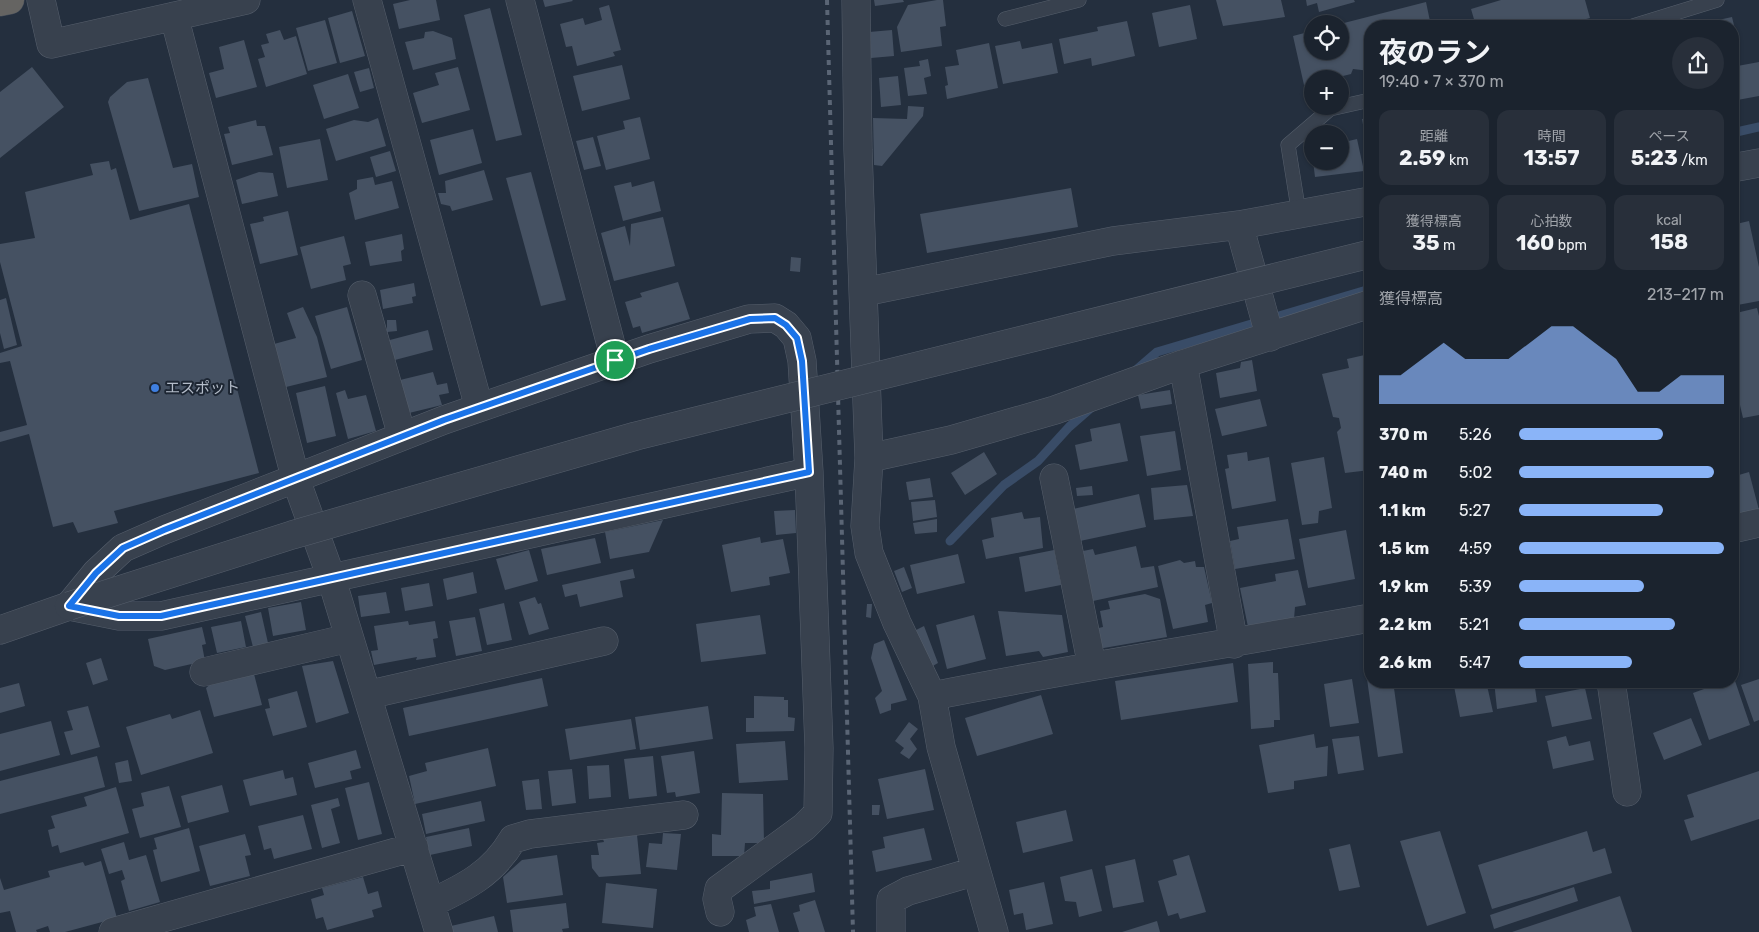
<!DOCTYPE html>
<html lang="ja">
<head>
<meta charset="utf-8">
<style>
  body { margin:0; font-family:Rubik,"Noto Sans JP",sans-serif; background:#282f3a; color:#f1f3f6; height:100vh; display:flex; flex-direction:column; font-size:19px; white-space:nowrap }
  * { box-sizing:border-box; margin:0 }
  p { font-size:16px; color:#a0a4aa }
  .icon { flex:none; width:28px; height:28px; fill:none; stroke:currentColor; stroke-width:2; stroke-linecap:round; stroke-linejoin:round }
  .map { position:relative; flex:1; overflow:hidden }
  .drawer { position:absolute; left:1364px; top:20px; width:375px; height:668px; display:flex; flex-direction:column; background:#1b232e; border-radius:20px; box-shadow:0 1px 4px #0004,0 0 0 1px #39404a }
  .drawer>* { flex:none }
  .buttons { position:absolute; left:1304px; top:15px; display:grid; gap:10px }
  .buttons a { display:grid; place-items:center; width:45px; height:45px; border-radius:50%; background:#1b232e; box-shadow:0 1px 4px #0004,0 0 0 1px #39404a; font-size:25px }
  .pin { position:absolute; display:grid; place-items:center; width:42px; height:42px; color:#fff; margin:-21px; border:2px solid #fff; border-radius:50%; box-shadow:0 1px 5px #0007 }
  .round { display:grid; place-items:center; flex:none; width:52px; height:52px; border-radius:26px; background:#282f3a }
  .head { display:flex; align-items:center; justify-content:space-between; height:85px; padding:0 15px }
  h1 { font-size:28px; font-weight:700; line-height:38px }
  .stats { display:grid; grid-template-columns:repeat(3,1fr); gap:8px; height:85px; padding:5px 15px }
  .stats div { display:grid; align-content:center; border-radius:12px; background:#282f3a; text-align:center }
  .stats b { font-size:21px; font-weight:700 }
  .stats small { font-size:14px; font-weight:400 }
  .stats p { font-size:14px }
  .chart { height:140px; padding:10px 15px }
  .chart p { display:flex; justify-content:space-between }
  .chart svg { width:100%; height:90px; margin-top:5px; fill:#8ab4f8; opacity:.7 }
  ul { padding:0 15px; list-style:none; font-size:16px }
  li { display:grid; grid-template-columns:80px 60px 1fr; align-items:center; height:38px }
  li i { height:12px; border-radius:6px; background:#8ab4f8 }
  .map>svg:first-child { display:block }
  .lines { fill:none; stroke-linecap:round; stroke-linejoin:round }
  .stream { stroke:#394c67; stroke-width:9 }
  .building { fill:#455162 }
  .service-casing { stroke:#565f6c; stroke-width:15 }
  .minor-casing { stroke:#565f6c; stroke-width:29 }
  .tertiary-casing { stroke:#565f6c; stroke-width:29 }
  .trunk-casing { stroke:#434c59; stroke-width:29 }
  .service { stroke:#38414e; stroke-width:14 }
  .minor { stroke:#38414e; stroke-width:28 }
  .tertiary { stroke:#38414e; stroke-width:28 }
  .trunk { stroke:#656462; stroke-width:28 }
  .rail { stroke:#5a6575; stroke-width:4; stroke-dasharray:5 5; stroke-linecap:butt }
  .tertiary-bridge-casing { stroke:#565f6c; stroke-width:29; stroke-linecap:butt }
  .tertiary-bridge { stroke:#38414e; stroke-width:28 }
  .route-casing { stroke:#fff; stroke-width:10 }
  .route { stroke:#1a73e8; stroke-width:6 }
  .shop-dot { fill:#3f7fe0; stroke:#1d2633; stroke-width:2 }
  .labels { text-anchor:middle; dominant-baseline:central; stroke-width:4; stroke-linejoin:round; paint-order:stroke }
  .poi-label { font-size:15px; fill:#b4bcc9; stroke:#1d2633; text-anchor:start }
</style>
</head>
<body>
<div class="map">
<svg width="1759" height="932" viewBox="0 0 1759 932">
  <rect width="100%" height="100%" fill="#242f3e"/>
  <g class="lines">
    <path class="stream" d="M1732,133L1759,127
      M1135,371L1157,352L1370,289
      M950,541L1004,485L1038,461L1069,427L1093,406"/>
  </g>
  <path class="building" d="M410,0H436L440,20L399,29L393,4Z
    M543,0H572L573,1L545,7Z
    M874,0H903L904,2L875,6Z
    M937,0H943L946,26L940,27L942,46L901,52L897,27L908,5Z
    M1216,0H1281L1285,17L1223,26Z
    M1306,0H1354L1355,2L1319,12L1317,3L1307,6Z
    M1501,0H1585L1590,18L1560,26H1476L1471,9Z
    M1426,2L1431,26H1370V71L1353,69L1351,74L1331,79H1312V83L1304,85L1293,36L1312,31V51H1340V24Z
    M609,5L621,50L613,52L615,56L577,66L572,46L566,47L560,24L583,18L585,25L602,20L599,8Z
    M1190,5L1197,39L1159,47L1152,13Z
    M490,8L522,135L496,141L464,15Z
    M352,11L365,56L340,63L328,18Z
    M1732,17L1740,50L1732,52V26H1691Z
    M325,20L337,63L308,71L296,28Z
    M1127,21L1135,56L1092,66L1091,58L1064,64L1059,39L1098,31L1097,27Z
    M280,30L284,40L296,36L307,74L266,87L258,59L265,57L261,45L269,43L266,34Z
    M892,30L894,56L871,58L869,32Z
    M433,31L452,38L456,59L413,70L405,42L424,38L425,32Z
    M244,40L257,87L216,98L209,73L224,69L219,47Z
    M1020,41L1022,49L1052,43L1058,73L1003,84L995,46Z
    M989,43L998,88L947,99L945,86L948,85L945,67L959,65L956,50Z
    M928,59L931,76L924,78L927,94L908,96L904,68L920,66L919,61Z
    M1759,62V96L1732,101V67Z
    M622,65L630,99L582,111L573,76Z
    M32,67L64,107L0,158V92Z
    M458,67L470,110L422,123L413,93L439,85L435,73Z
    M369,68L374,88L360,92L354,72Z
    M348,74L359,108L324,119L313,85Z
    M898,76L901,105L881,107L879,78Z
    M148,78L173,168L192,164L199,197L139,211L108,102L110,97L127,82Z
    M908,106L924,107L923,116L882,166L874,165L873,118L907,119Z
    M640,117L650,159L606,170L597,136L625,129L623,121Z
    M378,118L386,146L336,161L326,129L354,120L368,122Z
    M1370,118V158H1369L1362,119Z
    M256,120L257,126H265L273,155L232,165L224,134L230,133L228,127Z
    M473,129L482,163L439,175L430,140Z
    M593,137L601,166L584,170L576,141Z
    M320,139L328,180L287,188L279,147Z
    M1357,139L1364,171L1315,177L1313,161H1340V143Z
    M390,151L396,171L376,177L370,157Z
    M109,161L111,170L116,168L130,220L189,204L259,473L114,511L118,523L78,533L73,522L53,527L29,434L0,442V432L27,425L10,361L0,363V353L22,346L0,262V244L35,238L25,192L93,175L90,164Z
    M484,170L493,200L452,211L450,206L441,204L438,193H446L445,181Z
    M259,172L273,173L278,196L242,204L236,180Z
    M531,172L566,300L541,306L506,178Z
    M373,177L375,185L392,181L399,208L355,220L349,193L357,189V180Z
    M654,181L661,211L623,221L614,186L631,182L632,187Z
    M1071,188L1078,227L927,253L920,214Z
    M288,211L298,255L260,264L250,224L264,221L263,217Z
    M663,217L675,266L614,281L601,233L625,226L630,246L631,224Z
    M1749,221L1759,267V301L1732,306V225Z
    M402,234L404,249L401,251L402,261L370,266L365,242Z
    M344,236L351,264L343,266L346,280L311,289L300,247Z
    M791,257L801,258L800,272L790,271Z
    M678,282L690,319L642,333L640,326L633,328L625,302L642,297L640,293Z
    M414,283L416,296L412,297L413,303L383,309L380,290Z
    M6,298L17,345L4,349L0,333V300Z
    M303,307L317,337L327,377L286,387L274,344L296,338L287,313Z
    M347,307L362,360L331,369L315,316Z
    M1757,308L1759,316V415L1743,418L1732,371V314Z
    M387,320H396L397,331L387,332Z
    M428,330L433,350L391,361L386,341Z
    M1369,354L1370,470L1345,473L1337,432L1341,428L1339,418L1333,417L1322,374L1349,368L1347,359Z
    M1252,360L1257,391L1220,398L1216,373L1240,368L1241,362Z
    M433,372L437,385L447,383L449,393L439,395L442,405L409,413L400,380Z
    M325,386L336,436L307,443L296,393Z
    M345,390L348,399L366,395L376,431L348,439L336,393Z
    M1170,390L1172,404L1141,409L1138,395Z
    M1260,399L1267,426L1222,436L1215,409Z
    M1120,423L1128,461L1080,470L1075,445L1092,441L1090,429Z
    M1175,431L1181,470L1147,476L1140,436Z
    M984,452L997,474L965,495L951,473Z
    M1247,452L1248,461L1269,457L1276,501L1232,509L1225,469L1229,468L1227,455Z
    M1324,457L1332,508L1319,511L1318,523L1302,525L1291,463Z
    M1749,472L1759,510L1732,516V477Z
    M930,478L933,497L909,500L906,482Z
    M1187,485L1193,516L1154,520L1151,488Z
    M1092,486L1093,495L1077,496L1076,488Z
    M1139,494L1146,527L1080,541L1073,509Z
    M935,500L937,517L913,521L911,502Z
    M795,510L796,533L776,535L774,511Z
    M1022,512L1024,519L1040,517L1043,548L986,559L982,540L994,537L991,518Z
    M937,519V532L915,534L913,523Z
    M1288,519L1295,559L1235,569L1230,541L1239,539L1237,527Z
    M663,520L649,552L610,559L605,532Z
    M1346,530L1355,579L1308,588L1299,539Z
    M760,537L761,543L783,539L790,573L769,577L770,585L731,592L722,545Z
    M595,538L601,563L547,575L541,549Z
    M1136,546L1141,568L1154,566L1158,587L1093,601L1083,551L1093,549L1095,555Z
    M529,550L538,581L505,590L496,559Z
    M1054,550L1061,585L1025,592L1019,557Z
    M958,554L965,583L917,594L910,565Z
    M1180,560L1184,563L1195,561L1196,567H1204L1212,603L1205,605L1208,622L1173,629L1158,566Z
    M904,567L912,588L902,592L894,571Z
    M633,569L635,578L620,581L623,597L580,607L577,594L565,597L562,585Z
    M1298,570L1306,605L1295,607L1294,619L1248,627L1240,588L1276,581L1275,574Z
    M473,572L477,593L447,600L443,579Z
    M429,583L433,606L405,611L401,588Z
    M386,592L390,613L361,617L358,596Z
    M1145,594L1160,599L1167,637L1098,649L1094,629L1103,627L1100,611L1110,609L1108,601Z
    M535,597L538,604L541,603L549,629L529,635L519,602Z
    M301,602L306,630L273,636L268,608Z
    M504,603L512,640L487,645L479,609Z
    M867,604H872L871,618L866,617Z
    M998,611L1062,615L1068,652L1043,657L1039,651L1006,656Z
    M261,612L268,643L253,647L245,616Z
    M760,615L766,654L701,662L696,624Z
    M974,615L986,659L947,669L936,625Z
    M475,617L482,651L456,656L449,621Z
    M241,621L246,647L217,653L211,627Z
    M408,621L409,625L435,621L438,638L433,639L436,657L416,660L417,657L374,665L371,651L378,650L374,626Z
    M924,626L938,663L931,667L916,630Z
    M202,627L206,644L202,645L205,661L165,670L154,666L148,639Z
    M884,640L907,700L891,704V710L880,714L875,698L882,691L871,658L874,644Z
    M101,658L108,680L93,685L86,663Z
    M333,661L349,713L316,723L302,666Z
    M1273,662V673H1278L1280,720H1274V727L1251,729L1248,664Z
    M1233,663L1238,702L1121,720L1115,681Z
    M253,670L262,705L214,717L206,688L216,679Z
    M1733,675L1750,725L1709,740L1693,693L1726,681H1732Z
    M542,678L548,706L409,736L403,708Z
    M1370,678V681H1393L1403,753L1378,757L1367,679Z
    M1352,679L1359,723L1330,727L1324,684Z
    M1759,679V720L1754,722L1741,685Z
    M1453,681H1486L1493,712L1460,717Z
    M1494,681H1534L1537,702L1497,709Z
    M19,683L25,706L0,713V688Z
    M1585,688L1592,719L1552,727L1545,696Z
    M297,691L307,727L273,736L265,709L270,708L268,699Z
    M1041,695L1053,734L977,756L965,718Z
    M754,696L784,697V700H788V717L795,718L794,731L746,732V718H754Z
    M88,706L100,747L71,755L64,732L73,730L67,711Z
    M708,706L713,739L640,750L635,717Z
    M200,710L213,753L141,775L126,727L170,714L172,719Z
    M1691,718L1702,745L1664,760L1653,733Z
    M631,719L636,749L570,760L565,729Z
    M51,721L60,755L0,771V734Z
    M909,722L918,729L910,739L917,749L909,759L900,753L904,748L895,741Z
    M1314,734L1316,748L1328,746L1327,776L1294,781V789L1268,793L1259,745Z
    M1359,736L1364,770L1338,774L1332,739Z
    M1566,736L1569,746L1590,741L1594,760L1553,769L1547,741Z
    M785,741L788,780L739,783L736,744Z
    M488,748L496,786L415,804L409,776L427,771L425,763Z
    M356,750L361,768L350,771L352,779L315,788L308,763Z
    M694,751L700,793L676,797L675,792L667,793L661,756Z
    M97,756L105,787L0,814V781Z
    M653,756L657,796L629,799L624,759Z
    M128,760L132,781L119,783L115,763Z
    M609,765L611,797L589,799L587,766Z
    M572,769L576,803L552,806L548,771Z
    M925,769L934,810L887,819L878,779Z
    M283,770L285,779L293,777L297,795L250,806L243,780Z
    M1759,771V819L1691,841L1684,820L1694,817L1687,795Z
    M539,779L542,809L526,810L522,781Z
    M369,782L382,834L358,840L345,788Z
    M222,785L229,812L188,823L181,796Z
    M169,786L181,827L140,838L132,809L144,806L141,793Z
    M116,787L129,833L60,853L58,845L52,847L48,830L55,828L51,816L87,806L84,797Z
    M722,793L763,794L764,843H745L744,856H712V834L721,835Z
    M338,798L340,806L331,809L340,843L322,848L311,805Z
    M481,801L485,821L426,834L422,814Z
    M872,805H880L879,815H872Z
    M1066,810L1073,841L1023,853L1016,822Z
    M303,815L312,849L274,859L271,848L264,850L258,826Z
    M189,828L200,871L161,882L153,850L157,849L154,838Z
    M469,828L472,846L430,855L426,837Z
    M924,828L932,860L876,872L872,851L885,848L883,837Z
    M1440,831L1466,913L1427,926L1400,841Z
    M1587,831L1593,852L1605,848L1612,873L1492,909L1478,865Z
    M663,833L681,834L677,870L646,867L649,843L662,844Z
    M245,834L251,855L245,856L250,876L210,886L199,846Z
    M637,835L641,874L599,877L592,868L591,855H599L597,843L604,842L603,839Z
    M124,842L129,860L146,855L160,902L129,911L121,881L125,879L122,870L109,874L101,849Z
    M1350,844L1360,887L1339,891L1329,849Z
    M557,855L563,895L507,903L503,877L522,860Z
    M1189,855L1206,912L1180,919L1178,913L1168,916L1158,881L1177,875L1173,860Z
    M1135,859L1144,902L1113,908L1105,866Z
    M101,861L117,918L65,932H50L48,926L36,930L37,932H16L10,911L0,913V878L4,890L50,877L48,871L83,862L85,866Z
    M1092,869L1102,911L1079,917L1076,902L1065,901L1060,877Z
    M812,873L815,892L754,904L752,891L770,889V881Z
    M363,877L368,894L378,891L382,907L372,910L374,917L327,930L323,917L316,919L311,899L324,895L322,888Z
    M1044,882L1053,924L1026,930L1023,913L1014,915L1009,890Z
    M606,883L657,889L653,928L602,923Z
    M1574,887L1578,901L1494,929L1490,915Z
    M1620,896L1632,932H1512Z
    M815,900L825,932H799L793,913L800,911L799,905Z
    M566,903L569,928L562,929L563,932H513L510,910Z
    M771,904L779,932H749L746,920L756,916L754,907Z
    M494,916L498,932H452L451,926Z
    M1157,921L1160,932H1122Z"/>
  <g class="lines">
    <g class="service-casing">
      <path id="service" d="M1005,19L1079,0
        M1633,26L1717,0
        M1299,214L1288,145L1330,109L1370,100"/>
    </g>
    <g class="minor-casing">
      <path id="minor" d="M41,0L51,44L246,0
        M367,0L479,407
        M520,0L615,360
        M856,0L858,150L869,458L865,526L869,553L897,623L932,696L941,747L994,932
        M174,16L296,480L331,577L439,932
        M1239,225L1270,337
        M864,292L1113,241L1239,225L1370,201
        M362,295L402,436
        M1183,364L1234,644
        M869,458L951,440L1055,410L1183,364L1370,304
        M1054,478L1092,666
        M1732,529L1759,523
        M204,672L349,638
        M1611,681L1627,792
        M367,695L604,641
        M932,696C1078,667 1224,645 1370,618
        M431,903C466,887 493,873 513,839L530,834L684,815
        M720,912L717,899L719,889L804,827L818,813L819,748L809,472L802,361L797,338L786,325L775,318L749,319L649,349L444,420L164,530L123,548L96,573L69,606L119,616H161L809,472
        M113,932L414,847
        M891,932V900L908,891L976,871"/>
    </g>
    <g class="tertiary-casing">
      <path id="tertiary" d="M1732,168L1759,163
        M0,630L69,606"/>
    </g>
    <g class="trunk-casing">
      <path id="trunk" d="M0,2L10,0"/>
    </g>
    <use href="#service" class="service"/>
    <use href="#minor" class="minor"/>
    <use href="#tertiary" class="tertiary"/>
    <use href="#trunk" class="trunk"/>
    <path class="rail" d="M827,0L853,932"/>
    <g class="tertiary-bridge-casing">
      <path id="tertiary-bridge" d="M69,606L292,535L636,436L1370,254"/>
    </g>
    <use href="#tertiary-bridge" class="tertiary-bridge"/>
  </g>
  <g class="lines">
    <g class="route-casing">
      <path id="route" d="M775,318L786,325L797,338L802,361L809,472L161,616H119L69,606L96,573L123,548L164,530L444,420L649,349L750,319Z"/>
    </g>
    <use href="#route" class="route"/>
  </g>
  <circle class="shop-dot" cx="155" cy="388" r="5"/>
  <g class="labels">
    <g class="poi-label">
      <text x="165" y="388">エスポット</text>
    </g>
  </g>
</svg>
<div class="buttons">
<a><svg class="icon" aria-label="locate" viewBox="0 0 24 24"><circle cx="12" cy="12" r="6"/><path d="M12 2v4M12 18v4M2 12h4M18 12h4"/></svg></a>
<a>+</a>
<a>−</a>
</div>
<div class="pin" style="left:615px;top:360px;background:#1e9e55"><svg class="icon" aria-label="arrive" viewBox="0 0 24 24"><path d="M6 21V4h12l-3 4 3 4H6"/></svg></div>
<section class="drawer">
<div class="head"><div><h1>夜のラン</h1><p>19:40 · 7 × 370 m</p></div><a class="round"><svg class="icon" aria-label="share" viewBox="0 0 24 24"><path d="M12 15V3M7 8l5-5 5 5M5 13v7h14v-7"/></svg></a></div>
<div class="stats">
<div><p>距離</p><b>2.59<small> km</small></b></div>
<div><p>時間</p><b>13:57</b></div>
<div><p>ペース</p><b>5:23<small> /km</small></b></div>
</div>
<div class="stats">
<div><p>獲得標高</p><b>35<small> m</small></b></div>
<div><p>心拍数</p><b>160<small> bpm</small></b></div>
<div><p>kcal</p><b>158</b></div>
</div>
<div class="chart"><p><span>獲得標高</span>213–217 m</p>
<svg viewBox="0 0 160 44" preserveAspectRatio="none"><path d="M0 44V30L10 30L20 22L30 14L40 22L50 22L60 22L70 14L80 6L90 6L100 14L110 22L120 38L130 38L140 30L150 30L160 30V44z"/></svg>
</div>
<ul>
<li><b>370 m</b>5:26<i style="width:70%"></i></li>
<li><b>740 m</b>5:02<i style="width:95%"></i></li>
<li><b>1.1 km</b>5:27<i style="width:70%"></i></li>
<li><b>1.5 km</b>4:59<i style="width:100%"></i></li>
<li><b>1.9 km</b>5:39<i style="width:61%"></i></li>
<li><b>2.2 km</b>5:21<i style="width:76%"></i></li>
<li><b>2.6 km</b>5:47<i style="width:55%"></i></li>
</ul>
</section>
</div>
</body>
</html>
